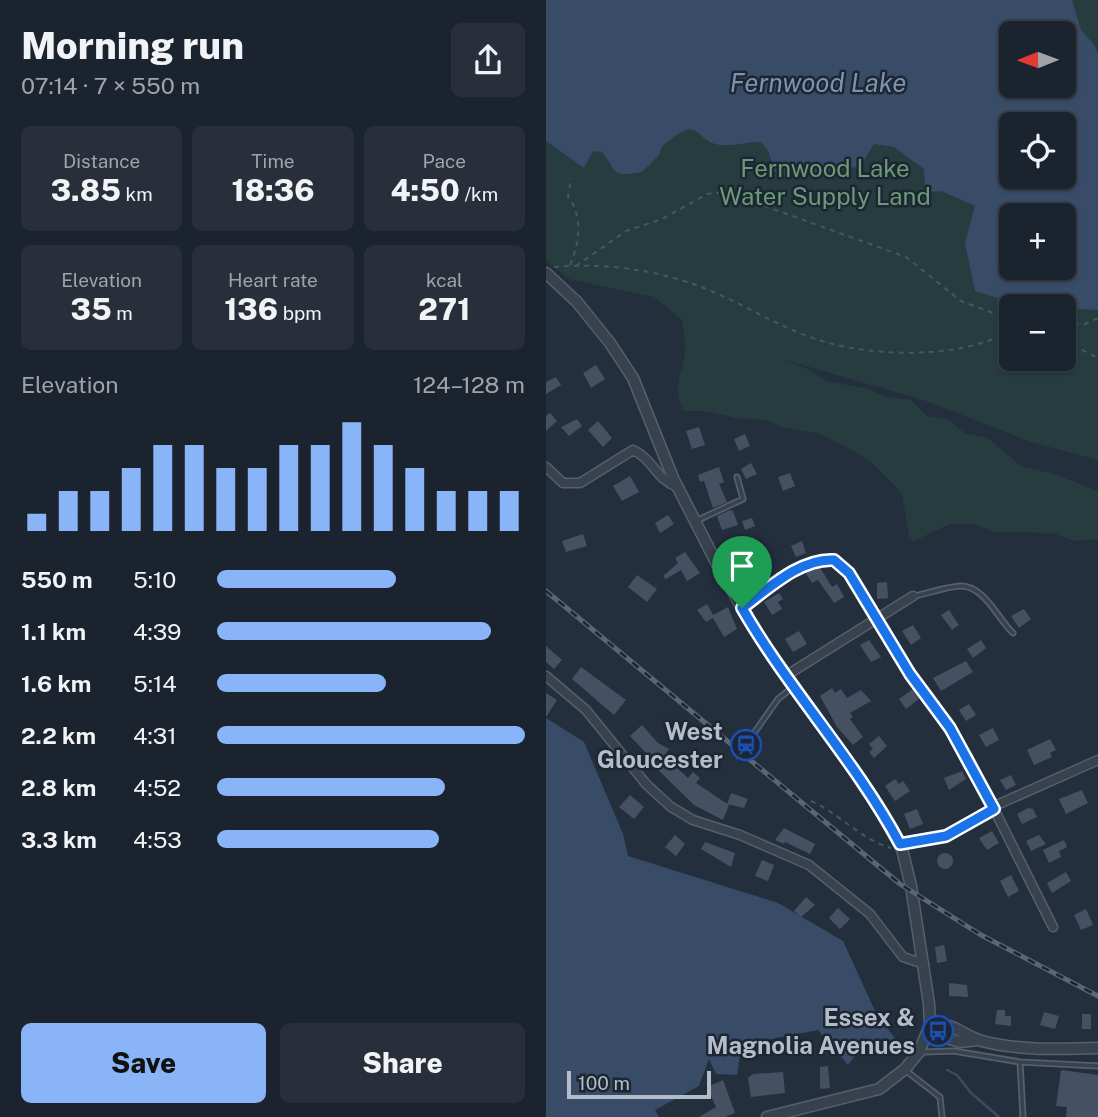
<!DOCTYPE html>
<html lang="en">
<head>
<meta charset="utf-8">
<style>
  body { margin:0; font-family:"Public Sans",sans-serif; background:#282f3a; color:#f1f3f6; height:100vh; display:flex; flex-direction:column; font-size:26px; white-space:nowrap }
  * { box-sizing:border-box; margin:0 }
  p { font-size:23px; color:#a0a4aa }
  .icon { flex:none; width:38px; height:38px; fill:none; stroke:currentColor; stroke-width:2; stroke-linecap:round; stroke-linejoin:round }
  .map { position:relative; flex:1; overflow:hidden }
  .sheet { display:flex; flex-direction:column; background:#1b232e; width:546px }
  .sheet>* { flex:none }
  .needle { width:46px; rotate:269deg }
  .fabs { position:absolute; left:453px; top:21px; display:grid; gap:14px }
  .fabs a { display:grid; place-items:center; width:77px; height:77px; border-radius:10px; background:#1b232e; box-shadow:0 2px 5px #0004,0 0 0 2px #39404a; font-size:35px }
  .scale { position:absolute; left:21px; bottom:18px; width:144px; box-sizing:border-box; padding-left:7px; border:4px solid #b4bcc9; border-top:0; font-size:19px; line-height:24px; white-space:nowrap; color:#b4bcc9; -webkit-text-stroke:5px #1d2633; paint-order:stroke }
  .pin { position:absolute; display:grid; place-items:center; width:60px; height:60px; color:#fff; margin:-72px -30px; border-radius:50% 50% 50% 0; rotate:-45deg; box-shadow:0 0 7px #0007 }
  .pin .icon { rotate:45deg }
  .round { display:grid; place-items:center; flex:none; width:74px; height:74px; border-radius:10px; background:#282f3a }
  .summary { display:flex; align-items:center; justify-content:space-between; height:119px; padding:0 21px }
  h1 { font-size:38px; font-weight:800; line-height:52px }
  .figures { display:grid; grid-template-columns:repeat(3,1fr); gap:10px; height:119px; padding:7px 21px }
  .figures div { display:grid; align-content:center; border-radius:10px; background:#282f3a; text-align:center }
  .figures b { font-size:30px; font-weight:800 }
  .figures small { font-size:19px; font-weight:400 }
  .figures p { font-size:19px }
  .chart { height:196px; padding:14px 21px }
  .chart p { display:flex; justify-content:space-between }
  .chart svg { width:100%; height:126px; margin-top:7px; stroke:#8ab4f8; stroke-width:6 }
  .primary-button { display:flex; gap:14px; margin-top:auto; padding:14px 21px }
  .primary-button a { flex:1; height:80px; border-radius:10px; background:#8ab4f8; color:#111; font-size:28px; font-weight:800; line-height:80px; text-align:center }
  .primary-button a+a { background:#282f3a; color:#f1f3f6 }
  ul { padding:0 21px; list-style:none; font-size:23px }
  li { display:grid; grid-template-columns:112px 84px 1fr; align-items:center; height:52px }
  li i { height:18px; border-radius:9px; background:#8ab4f8 }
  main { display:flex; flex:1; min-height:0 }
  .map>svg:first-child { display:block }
  .green { fill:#263c3f; fill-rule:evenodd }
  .water { fill:#394c67; fill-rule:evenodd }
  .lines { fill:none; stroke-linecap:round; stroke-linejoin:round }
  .stream { stroke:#394c67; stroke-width:2.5 }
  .building { fill:#455162 }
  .service-casing { stroke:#565f6c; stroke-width:7 }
  .minor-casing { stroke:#565f6c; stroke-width:11 }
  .tertiary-casing { stroke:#565f6c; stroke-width:13 }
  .path { stroke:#44595c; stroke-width:2; stroke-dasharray:5 5; stroke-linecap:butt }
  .service { stroke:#38414e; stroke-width:3.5 }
  .minor { stroke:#38414e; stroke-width:8 }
  .tertiary { stroke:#38414e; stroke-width:10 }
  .rail-casing { stroke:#5a6575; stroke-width:5 }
  .rail { stroke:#1d2633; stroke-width:2.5; stroke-dasharray:8; stroke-linecap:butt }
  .route-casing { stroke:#fff; stroke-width:14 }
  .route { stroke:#1a73e8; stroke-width:9 }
  .labels { text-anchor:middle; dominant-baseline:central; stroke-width:5; stroke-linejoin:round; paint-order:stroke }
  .park-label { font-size:24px; fill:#6b9a76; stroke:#1d2633 }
  .poi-label { font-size:24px; font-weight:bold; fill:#b4bcc9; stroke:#1d2633; text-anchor:end }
  .water-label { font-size:26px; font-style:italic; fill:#7c92b1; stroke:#1d2633 }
</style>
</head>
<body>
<main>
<section class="sheet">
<div class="summary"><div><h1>Morning run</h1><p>07:14 · 7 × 550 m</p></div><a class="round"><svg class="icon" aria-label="share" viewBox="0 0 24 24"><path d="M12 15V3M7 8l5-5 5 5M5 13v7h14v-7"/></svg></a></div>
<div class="figures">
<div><p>Distance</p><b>3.85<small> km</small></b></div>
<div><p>Time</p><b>18:36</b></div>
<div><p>Pace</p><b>4:50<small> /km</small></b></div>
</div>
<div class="figures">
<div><p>Elevation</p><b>35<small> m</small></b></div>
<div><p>Heart rate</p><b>136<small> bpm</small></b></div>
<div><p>kcal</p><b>271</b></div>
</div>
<div class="chart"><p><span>Elevation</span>124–128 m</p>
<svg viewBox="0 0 160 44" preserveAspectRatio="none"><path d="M5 44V38M15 44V30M25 44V30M35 44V22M45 44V14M55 44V14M65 44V22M75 44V22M85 44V14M95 44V14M105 44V6M115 44V14M125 44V22M135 44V30M145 44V30M155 44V30"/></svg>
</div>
<ul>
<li><b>550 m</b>5:10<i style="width:58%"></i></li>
<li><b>1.1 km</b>4:39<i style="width:89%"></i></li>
<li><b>1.6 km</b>5:14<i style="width:55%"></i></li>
<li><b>2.2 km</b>4:31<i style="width:100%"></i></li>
<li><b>2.8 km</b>4:52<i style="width:74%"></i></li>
<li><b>3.3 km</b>4:53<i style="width:72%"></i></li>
</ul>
<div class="primary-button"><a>Save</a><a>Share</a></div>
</section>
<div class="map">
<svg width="552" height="1117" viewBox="0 0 552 1117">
  <rect width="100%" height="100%" fill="#242f3e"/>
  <path class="green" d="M0,0H552V460L485,442L380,401L233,358L264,370L280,381L323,389L340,397L365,400L381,416L402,420L420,434L442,438L476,467L505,473L552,491V539L528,541L507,533L449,532L427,524H404L368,541L363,536L356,493L325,462L306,450L272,433L238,428L221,420L189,418L160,411H138C125,386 136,377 139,353C140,343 137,330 136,320L108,297L23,279L0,261ZM466,33H518V86H466ZM466,124H518V177H466ZM466,215H518V268H466ZM466,306H518V359H466Z"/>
  <path class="water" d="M0,0H526L535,30L549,46L552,55V310L478,306L429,291L419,243L429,206L395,191L383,192L379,189L378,169L348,147L328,144L314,167C296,168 245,180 232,174C225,171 227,150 214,142C202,142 189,146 175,145C146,142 158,111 116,146L113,155L96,172C65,178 71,171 56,152L47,151L38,168L0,141ZM466,33H518V86H466ZM466,124H518V177H466ZM466,215H518V268H466Z
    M0,718L38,742L77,834L82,856L232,903L297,941L330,1013L354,1045L344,1053L320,1042L302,1065L272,1030L210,1042L195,1049L191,1075L170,1074L163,1059L153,1086L109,1110L113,1117H0Z"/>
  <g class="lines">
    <path class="stream" d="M401,1070L411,1075L425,1093L453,1117"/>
  </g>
  <path class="building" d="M50,365L59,379L45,388L37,373Z
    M10,377L15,385L0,394V382Z
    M4,413L11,421L0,431V416Z
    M31,419L36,426L23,436L15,427Z
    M52,421L66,438L57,447L42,430Z
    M153,427L159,445L146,449L140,431Z
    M199,434L204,446L193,451L188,439Z
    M205,463L211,474L200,479L195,469Z
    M173,467L178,482L173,484L181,502L167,508L158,481L154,482L152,475Z
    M244,473L249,486L237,491L232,477Z
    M84,476L93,492L76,501L67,486Z
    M184,510L187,511L192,525L176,530L171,516Z
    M122,515L128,524L114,533L109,523Z
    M206,518L209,526L199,530L196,521Z
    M37,534L41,546L20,552L16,541Z
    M256,541L260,553L250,557L245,546Z
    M139,552L154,573L141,581L135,570L120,579L117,576L132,563L129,558Z
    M220,558L224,566L218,568L220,572L208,578L202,567Z
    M273,566L286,587L291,584L298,597L288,603L272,580L266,583L259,572Z
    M91,575L111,589L101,602L82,587Z
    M341,582L342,598L331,599V583Z
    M233,593L237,599L232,602L236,609L226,615L218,602Z
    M161,604L167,615L182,607L191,629L178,637L167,618L160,622L151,610Z
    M478,609L485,619L473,628L465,616Z
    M403,610L413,625L406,630L395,615Z
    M367,625L375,638L365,645L356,631Z
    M253,631L261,644L247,652L239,639Z
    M323,640L335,657L325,662L314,645Z
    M435,640L440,648L427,658L421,649Z
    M0,646L16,660L8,669L0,662Z
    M420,661L427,672L395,691L387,678Z
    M35,667L80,700L68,715L26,679Z
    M286,688L289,693L295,689L301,698L315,690L325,701L304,713L307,717L304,719L317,737L307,745L291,727L274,696Z
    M367,689L373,699L360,709L353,699Z
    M0,693L11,700L0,717Z
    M423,704L430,715L420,721L413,710Z
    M96,725L112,743L123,749L120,753L132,764L130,767L142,778L147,772L154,778L150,783L183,805L177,820L148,805L100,758L102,755L84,736Z
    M447,728L453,740L440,747L433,735Z
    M333,736L341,746L328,758L323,752L327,749L323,744Z
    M504,739L510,750L504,753L506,757L488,765L481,750Z
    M416,771L420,779L403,790L398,778Z
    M465,775L470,785L460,790L454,780Z
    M349,779L353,784L357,781L364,791L349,801L339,786Z
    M536,790L542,803L520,814L513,799Z
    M185,793L202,799L198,808L181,804Z
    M84,795L98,807L88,819L73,807Z
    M482,808L487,809L491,817L476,824L471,814Z
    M371,809L377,824L364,829L358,814Z
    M238,828L269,844L264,854L239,842L238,844L229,840Z
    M446,831L453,843L441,850L433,838Z
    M129,835L139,844L130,856L119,847Z
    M493,835L500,844L485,851L480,841Z
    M518,840L521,847L513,851L515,857L503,863L497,850Z
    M159,842L189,853L185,867L155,849Z
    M391 861a8 8 0 1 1 16 0a8 8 0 1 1-16 0Z
    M216,860L228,865L222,881L209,876Z
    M520,872L525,881L506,893L501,883Z
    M465,875L473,891L462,897L454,881Z
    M260,897L269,905L255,917L248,911Z
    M292,908L304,919L294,929L283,918Z
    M540,909L547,925L535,930L528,915Z
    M398,945L401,961L391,963L389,947Z
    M403,983L421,985L422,997L403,996Z
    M451,1010H459V1016H465V1026L449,1024Z
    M498,1012L513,1016L509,1029L494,1025Z
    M536,1014H545V1029H536Z
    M282,1066L284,1088L274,1089V1067Z
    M515,1070L552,1075V1117H520L521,1107L510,1106Z
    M237,1072L239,1093L205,1097L202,1078L207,1074Z
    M177,1080L189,1113L179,1117H153L170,1107L161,1087Z"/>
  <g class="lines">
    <g class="service-casing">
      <path id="service" d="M150,521L197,499L191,477
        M369,596C383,593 399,587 414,586C438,585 452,619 467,633
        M198,607C224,587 255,558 288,560L302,572
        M206,736L232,699L247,687
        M377,1052L408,1051L474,1062L552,1066
        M474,1062L477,1117
        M359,1070L394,1097L396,1117"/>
    </g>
    <g class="minor-casing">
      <path id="minor" d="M0,467L17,483H34L87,450C107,459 109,478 131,487
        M303,574L364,674L422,757L507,927
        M241,675L367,596
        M0,676L40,710L100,784L125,807L147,820L194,835L263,865L324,914L357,957L378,964
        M354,843L400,837L453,804L552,760"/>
    </g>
    <g class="tertiary-casing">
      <path id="tertiary" d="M0,273L31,302L64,343L87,378L127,478L174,570L214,638L326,796L356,849L365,886L383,1004L384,1025L373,1052L359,1069L333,1089L221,1117
        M431,1040L414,1042L391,1035L384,1025C405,1020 417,1036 436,1041C474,1051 512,1049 552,1048"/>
    </g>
    <path class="path" d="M24,265C34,241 37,218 22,196L25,178
      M30,266L80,231L116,219L161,194L180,192L360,257L415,301L466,320
      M8,267C61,262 121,271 170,293C209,310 245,334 287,344C321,353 368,355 404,350C424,348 446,339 466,333
      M518,325L539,324L552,318
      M518,341L552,358
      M190,759L197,749
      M265,801C293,813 314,839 345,848"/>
    <use href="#service" class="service"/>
    <use href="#minor" class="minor"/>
    <use href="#tertiary" class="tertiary"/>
    <g class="rail-casing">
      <path id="rail" d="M0,591L354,884L435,935L552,996"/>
    </g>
    <use href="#rail" class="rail"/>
  </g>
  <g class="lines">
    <g class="route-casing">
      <path id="route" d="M288,560L303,573L364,674L404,728L448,809L400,836L354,844C309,760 243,690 196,608C222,589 254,558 288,560Z"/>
    </g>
    <use href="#route" class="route"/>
  </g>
  <defs>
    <g id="station-ring" transform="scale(1.575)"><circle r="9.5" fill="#1d2633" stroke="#1a4fb4" stroke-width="1.5"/><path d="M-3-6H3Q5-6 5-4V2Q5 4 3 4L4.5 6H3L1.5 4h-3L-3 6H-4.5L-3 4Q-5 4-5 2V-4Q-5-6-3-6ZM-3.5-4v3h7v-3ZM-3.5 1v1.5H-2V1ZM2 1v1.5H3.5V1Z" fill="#1a4fb4"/></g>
    <g id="bus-ring" transform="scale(1.575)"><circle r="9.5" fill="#1d2633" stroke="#1a4fb4" stroke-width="1.5"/><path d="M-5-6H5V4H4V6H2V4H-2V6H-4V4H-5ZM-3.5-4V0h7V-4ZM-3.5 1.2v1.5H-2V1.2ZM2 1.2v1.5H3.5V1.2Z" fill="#1a4fb4"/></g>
  </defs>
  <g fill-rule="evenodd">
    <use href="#station-ring" x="200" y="745"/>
    <use href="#bus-ring" x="392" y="1031"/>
  </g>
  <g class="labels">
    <g class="park-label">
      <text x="279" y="168">Fernwood Lake<tspan x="279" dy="28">Water Supply Land</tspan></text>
    </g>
    <g class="poi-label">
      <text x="177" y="731">West<tspan x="177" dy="28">Gloucester</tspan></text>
      <text x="369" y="1017">Essex &amp;<tspan x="369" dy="28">Magnolia Avenues</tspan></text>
    </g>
    <g class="water-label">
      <text x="272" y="82">Fernwood Lake</text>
    </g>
  </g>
</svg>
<div class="fabs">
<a><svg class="needle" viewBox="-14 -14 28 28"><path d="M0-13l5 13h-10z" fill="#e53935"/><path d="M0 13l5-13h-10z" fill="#a0a4aa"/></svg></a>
<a><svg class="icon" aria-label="locate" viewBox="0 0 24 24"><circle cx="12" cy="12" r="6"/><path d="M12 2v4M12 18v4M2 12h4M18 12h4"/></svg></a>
<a>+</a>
<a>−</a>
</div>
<div class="scale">100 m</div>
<div class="pin" style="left:196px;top:608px;background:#1e9e55"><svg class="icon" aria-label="arrive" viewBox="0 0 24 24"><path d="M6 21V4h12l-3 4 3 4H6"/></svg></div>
</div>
</main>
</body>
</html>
